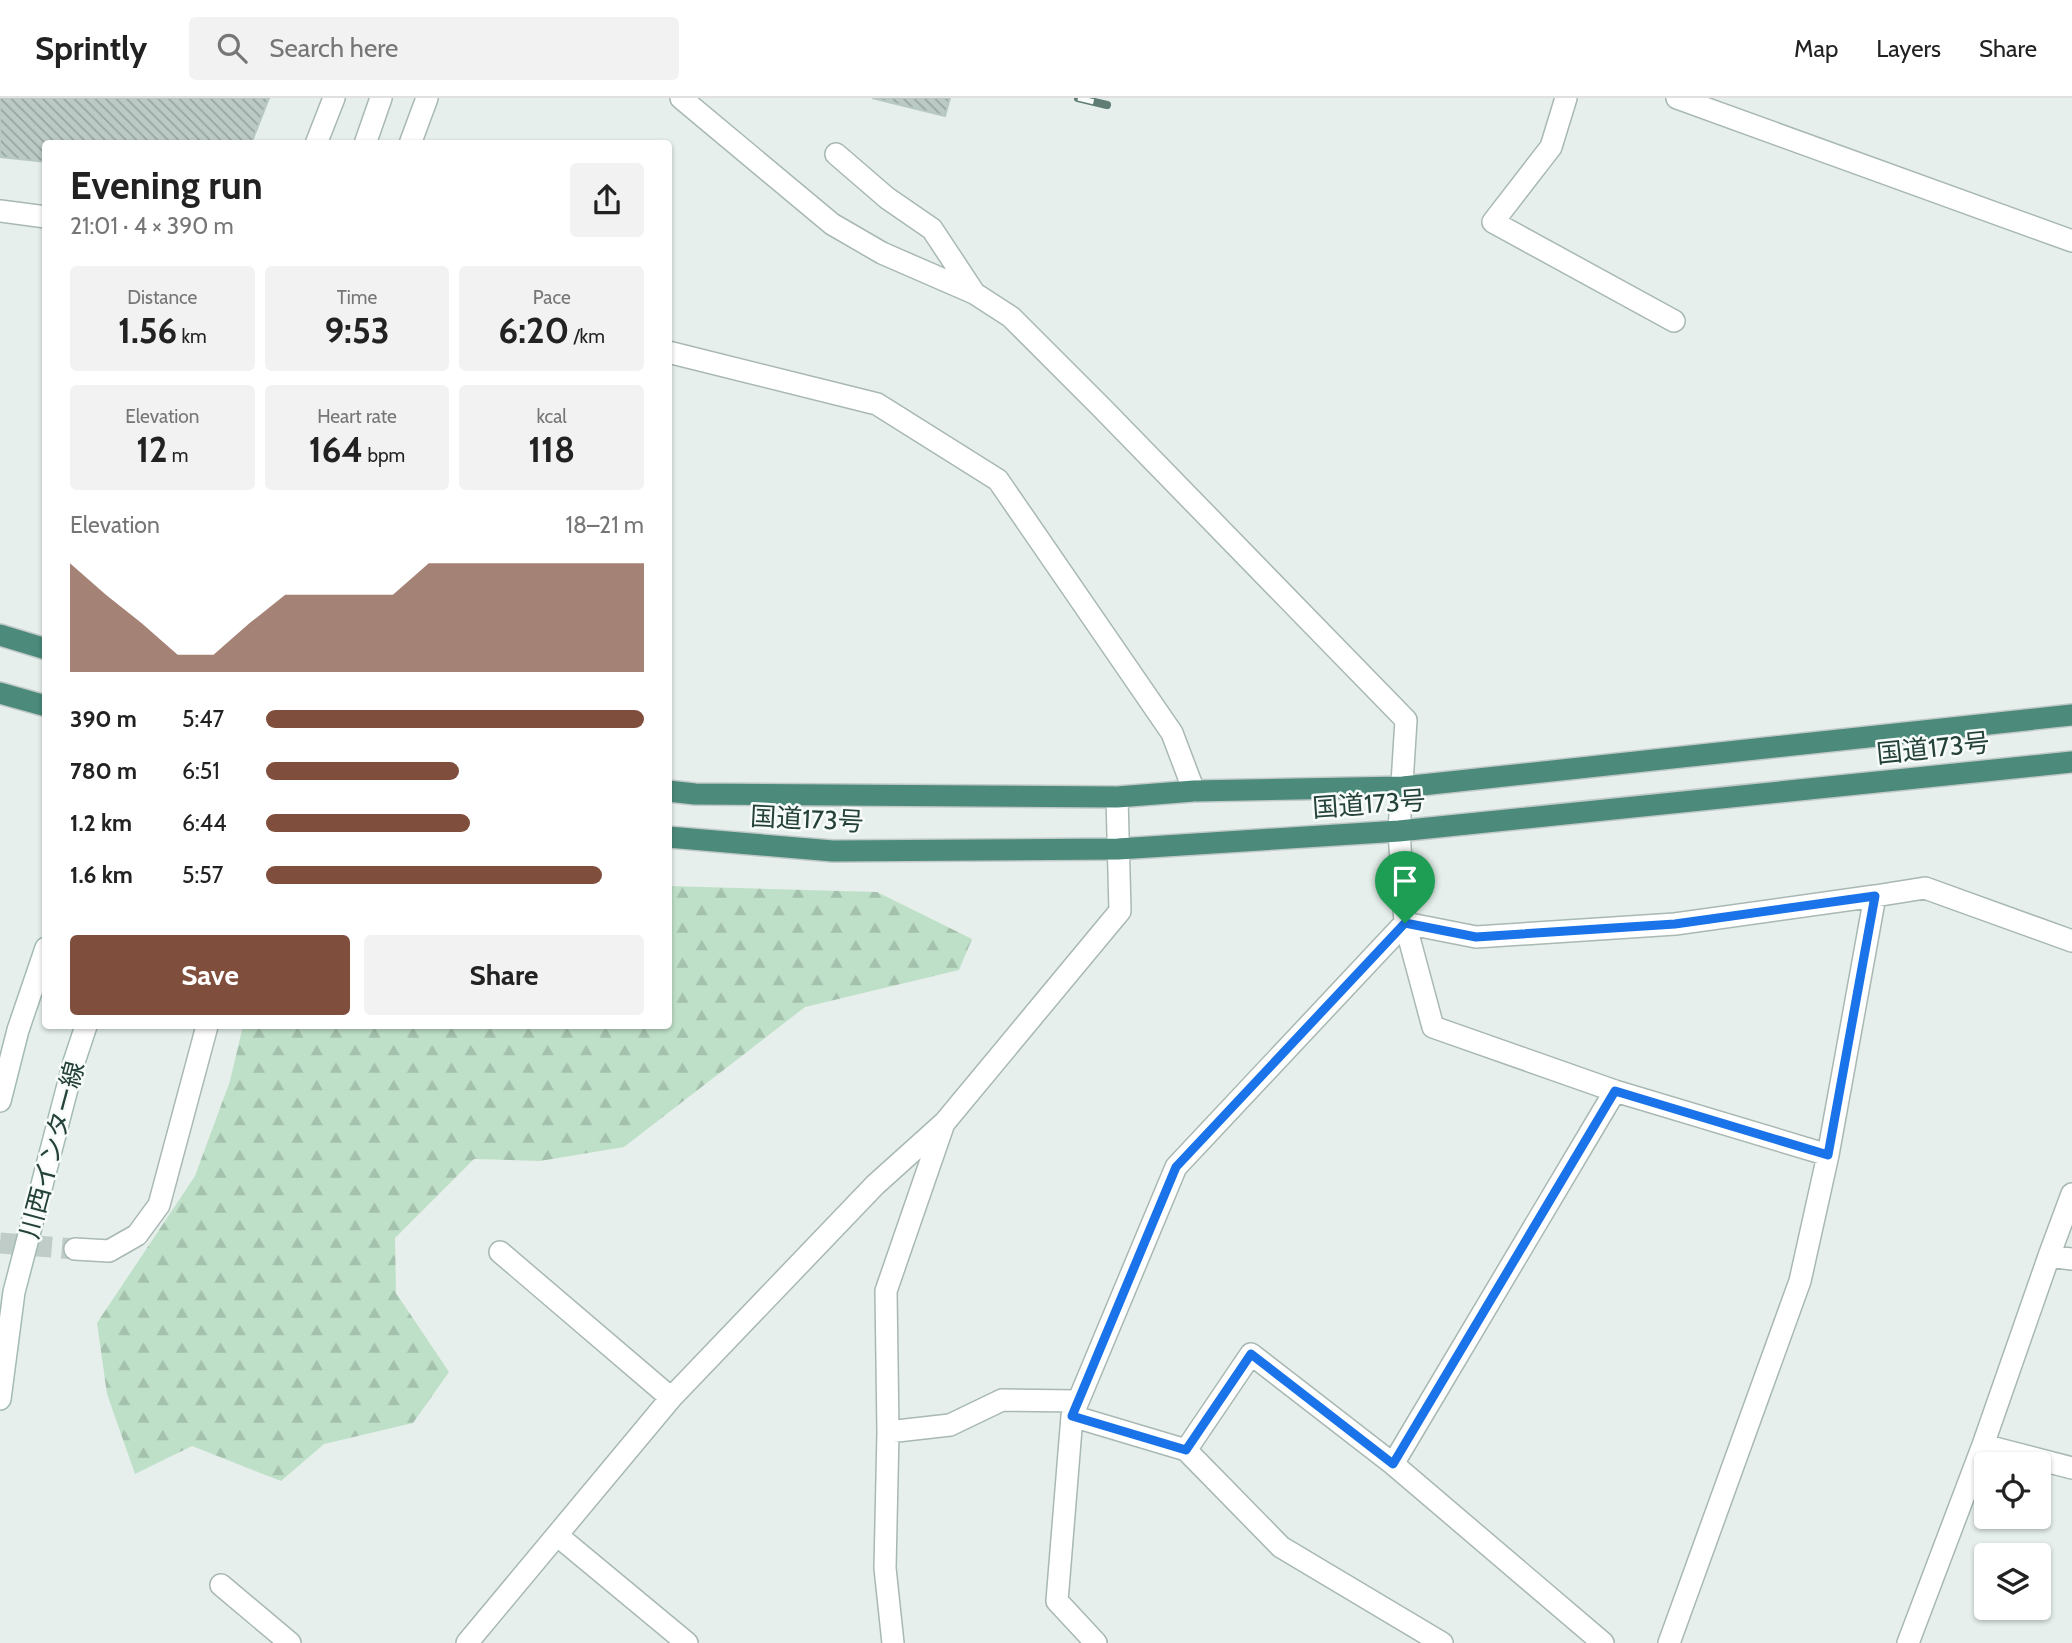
<!DOCTYPE html>
<html lang="en">
<head>
<meta charset="utf-8">
<style>
  body { margin:0; font-family:Cabin,"Noto Sans JP",sans-serif; background:#f2f2f2; color:#222; height:100vh; display:flex; flex-direction:column; font-size:26px; white-space:nowrap }
  * { box-sizing:border-box; margin:0 }
  p { font-size:23px; color:#767676 }
  .icon { flex:none; width:38px; height:38px; fill:none; stroke:currentColor; stroke-width:2; stroke-linecap:round; stroke-linejoin:round }
  .map { position:relative; flex:1; overflow:hidden }
  .drawer { position:absolute; left:42px; top:42px; width:630px; height:889px; display:flex; flex-direction:column; background:#fff; border-radius:7px; box-shadow:0 2px 5px #0004 }
  .drawer>* { flex:none }
  .tools { position:absolute; left:1974px; top:1354px; display:grid; gap:14px }
  .tools a { display:grid; place-items:center; width:77px; height:77px; border-radius:7px; background:#fff; box-shadow:0 2px 5px #0004; font-size:35px }
  .pin { position:absolute; display:grid; place-items:center; width:60px; height:60px; color:#fff; margin:-72px -30px; border-radius:50% 50% 50% 0; rotate:-45deg; box-shadow:0 0 7px #0007 }
  .pin .icon { rotate:45deg }
  .round { display:grid; place-items:center; flex:none; width:74px; height:74px; border-radius:7px; background:#f2f2f2 }
  .summary { display:flex; align-items:center; justify-content:space-between; height:119px; padding:0 28px }
  h1 { font-size:38px; font-weight:700; line-height:52px }
  .stats { display:grid; grid-template-columns:repeat(3,1fr); gap:10px; height:119px; padding:7px 28px }
  .stats div { display:grid; align-content:center; border-radius:7px; background:#f2f2f2; text-align:center }
  .stats b { font-size:35px; font-weight:700 }
  .stats small { font-size:19px; font-weight:400 }
  .stats p { font-size:19px }
  .chart { height:196px; padding:14px 28px }
  .chart p { display:flex; justify-content:space-between }
  .chart svg { width:100%; height:126px; margin-top:7px; fill:#804e3d; opacity:.7 }
  .action { display:flex; gap:14px; margin-top:auto; padding:14px 28px }
  .action a { flex:1; height:80px; border-radius:7px; background:#804e3d; color:#fff; font-size:28px; font-weight:700; line-height:80px; text-align:center }
  .action a+a { background:#f2f2f2; color:#222 }
  ul { padding:0 28px; list-style:none; font-size:23px }
  li { display:grid; grid-template-columns:112px 84px 1fr; align-items:center; height:52px }
  li i { height:18px; border-radius:9px; background:#804e3d }
  header { display:flex; align-items:center; gap:42px; box-sizing:border-box; height:98px; padding:0 35px; background:#fff; border-bottom:2px solid #e0e0e0 }
  header strong { font-size:33px }
  nav { display:flex; gap:38px; margin-inline-start:auto; font-size:24px }
  .search { width:490px; height:63px; background:#f2f2f2; display:flex; align-items:center; gap:18px; box-sizing:border-box; padding:0 24px; border-radius:7px; color:#767676; font-size:26px }
  .map>svg:first-child { display:block }
  .forest { fill:url(#forest-firs) }
  .building { fill:url(#building-back-hatch); stroke:#b8c9c2; stroke-width:2 }
  .lines { fill:none; stroke-linecap:round; stroke-linejoin:round }
  .minor-tunnel { stroke:#bfccc8; stroke-width:21; stroke-dasharray:21 10; stroke-linecap:butt }
  .minor-casing { stroke:#a8b8b2; stroke-width:24 }
  .tertiary-casing { stroke:#a8b8b2; stroke-width:24 }
  .secondary-casing { stroke:#a4bbb3; stroke-width:24 }
  .trunk-casing { stroke:#c2cac8; stroke-width:24 }
  .minor { stroke:#fff; stroke-width:21 }
  .tertiary { stroke:#fff; stroke-width:21 }
  .secondary { stroke:#fff; stroke-width:21 }
  .trunk { stroke:#4c8a7c; stroke-width:21 }
  .rail-casing { stroke:#5f7d75; stroke-width:8 }
  .rail { stroke:#f7fbf9; stroke-width:5; stroke-dasharray:16; stroke-linecap:butt }
  .route-casing { stroke:#fff; stroke-width:14 }
  .route { stroke:#1a73e8; stroke-width:9 }
  .labels { text-anchor:middle; dominant-baseline:central; stroke-width:5; stroke-linejoin:round; paint-order:stroke }
  .street-label { font-size:26px; fill:#24423a; stroke:#f7fbf9 }
</style>
</head>
<body>
<header>
<strong>Sprintly</strong>
<div class="search"><svg class="icon" aria-label="search" viewBox="0 0 24 24"><circle cx="10" cy="10" r="6"/><path d="M15 15l6 6"/></svg>Search here</div>
<nav><a>Map</a><a>Layers</a><a>Share</a></nav>
</header>
<div class="map">
<svg width="2072" height="1545" viewBox="0 0 2072 1545">
  <defs>
    <pattern id="forest-firs" width="22" height="20" patternUnits="userSpaceOnUse" patternTransform="scale(1.75)"><rect width="22" height="20" fill="#bfe0c8"/><path d="M5 1l3.5 6h-7zM16 11l3.5 6h-7z" fill="#a4c1ad"/></pattern>
    <pattern id="building-back-hatch" width="6" height="6" patternUnits="userSpaceOnUse" patternTransform="scale(1.75)"><rect width="6" height="6" fill="#bbcac4"/><path d="M-1 5l2 2M0 0l6 6M5-1l2 2" fill="none" stroke="#98a6a0"/></pattern>
  </defs>
  <rect width="100%" height="100%" fill="#e6efeb"/>
  <path class="forest" d="M669,788L877,794L972,841L959,872L805,909L624,1049L540,1063L474,1061L395,1140L396,1195L449,1274L413,1325L324,1346L281,1383L192,1348L135,1376L107,1296L97,1225L195,1078L230,983L243,928H668Z"/>
  <path class="building" d="M0,0H269L251,46H46V64L0,59Z
    M872,0H950L945,18Z"/>
  <g class="lines">
    <path class="minor-tunnel" d="M0,1145L75,1151"/>
    <g class="minor-casing">
      <path id="minor" d="M681,0L832,126L882,155L974,195L1011,219L1102,310L1406,622L1399,733L1405,825L1433,929L1615,993L1828,1057
        M1566,0L1551,49L1493,124L1674,223
        M1677,0L2072,143
        M316,46L334,0
        M410,46L427,0
        M836,56L887,100L932,131L973,193
        M0,113L46,119
        M668,254L877,306L998,382L1172,635L1194,693
        M2072,1096L2049,1158L2072,1161
        M75,1151L109,1153L137,1137L159,1107L207,928
        M500,1154L671,1300
        M1072,1318L1057,1503L1096,1545
        M888,1334L950,1327L1002,1302L1078,1303
        M1983,1347L2072,1370
        M1186,1352L1281,1449L1442,1545
        M1393,1366L1615,993
        M558,1438L687,1545
        M221,1487L290,1545
        M467,1545L671,1300L875,1087L945,1024L1120,813L1117,699
        M893,1545L885,1470L888,1334L886,1193L944,1025
        M1603,1545L1393,1366L1251,1256L1186,1352L1072,1318L1176,1069L1405,825L1476,839L1675,826L1875,798
        M1669,1545L1800,1183L1828,1057L1875,798L1925,790L2072,843
        M1908,1545L1983,1347L2049,1158"/>
    </g>
    <g class="tertiary-casing">
      <path id="tertiary" d="M365,46L381,0"/>
    </g>
    <g class="secondary-casing">
      <path id="secondary" d="M0,1003L18,932L46,850
        M0,1301L14,1194L74,964L86,928"/>
    </g>
    <g class="trunk-casing">
      <path id="trunk" d="M0,537L46,551
        M0,595L46,608
        M668,693L695,696L1117,699L1194,693L1403,689L2072,617
        M668,739L833,753L1118,751L1399,733L2072,664"/>
    </g>
    <use href="#minor" class="minor"/>
    <use href="#tertiary" class="tertiary"/>
    <use href="#secondary" class="secondary"/>
    <use href="#trunk" class="trunk"/>
    <g class="rail-casing">
      <path id="rail" d="M1078,0L1107,7"/>
    </g>
    <use href="#rail" class="rail"/>
  </g>
  <g class="lines">
    <g class="route-casing">
      <path id="route" d="M1875,798L1828,1057L1615,993L1393,1366L1251,1256L1186,1352L1072,1318L1176,1069L1405,825L1476,839L1675,826Z"/>
    </g>
    <use href="#route" class="route"/>
  </g>
  <g class="labels">
    <g class="street-label">
      <text transform="translate(1933 650) rotate(-6)">国道173号</text>
      <text transform="translate(1369 706) rotate(-4)">国道173号</text>
      <text transform="translate(807 721) rotate(3)">国道173号</text>
      <text transform="translate(52 1052) rotate(-75)">川西インター線</text>
    </g>
  </g>
</svg>
<div class="tools">
<a><svg class="icon" aria-label="locate" viewBox="0 0 24 24"><circle cx="12" cy="12" r="6"/><path d="M12 2v4M12 18v4M2 12h4M18 12h4"/></svg></a>
<a><svg class="icon" aria-label="layers" viewBox="0 0 24 24"><path d="M12 4l9 5-9 5-9-5zM3 14l9 5 9-5"/></svg></a>
</div>
<div class="pin" style="left:1405px;top:825px;background:#1e9e55"><svg class="icon" aria-label="arrive" viewBox="0 0 24 24"><path d="M6 21V4h12l-3 4 3 4H6"/></svg></div>
<section class="drawer">
<div class="summary"><div><h1>Evening run</h1><p>21:01 · 4 × 390 m</p></div><a class="round"><svg class="icon" aria-label="share" viewBox="0 0 24 24"><path d="M12 15V3M7 8l5-5 5 5M5 13v7h14v-7"/></svg></a></div>
<div class="stats">
<div><p>Distance</p><b>1.56<small> km</small></b></div>
<div><p>Time</p><b>9:53</b></div>
<div><p>Pace</p><b>6:20<small> /km</small></b></div>
</div>
<div class="stats">
<div><p>Elevation</p><b>12<small> m</small></b></div>
<div><p>Heart rate</p><b>164<small> bpm</small></b></div>
<div><p>kcal</p><b>118</b></div>
</div>
<div class="chart"><p><span>Elevation</span>18–21 m</p>
<svg viewBox="0 0 160 44" preserveAspectRatio="none"><path d="M0 44V6L10 17L20 27L30 38L40 38L50 27L60 17L70 17L80 17L90 17L100 6L110 6L120 6L130 6L140 6L150 6L160 6V44z"/></svg>
</div>
<ul>
<li><b>390 m</b>5:47<i style="width:100%"></i></li>
<li><b>780 m</b>6:51<i style="width:51%"></i></li>
<li><b>1.2 km</b>6:44<i style="width:54%"></i></li>
<li><b>1.6 km</b>5:57<i style="width:89%"></i></li>
</ul>
<div class="action"><a>Save</a><a>Share</a></div>
</section>
</div>
</body>
</html>
